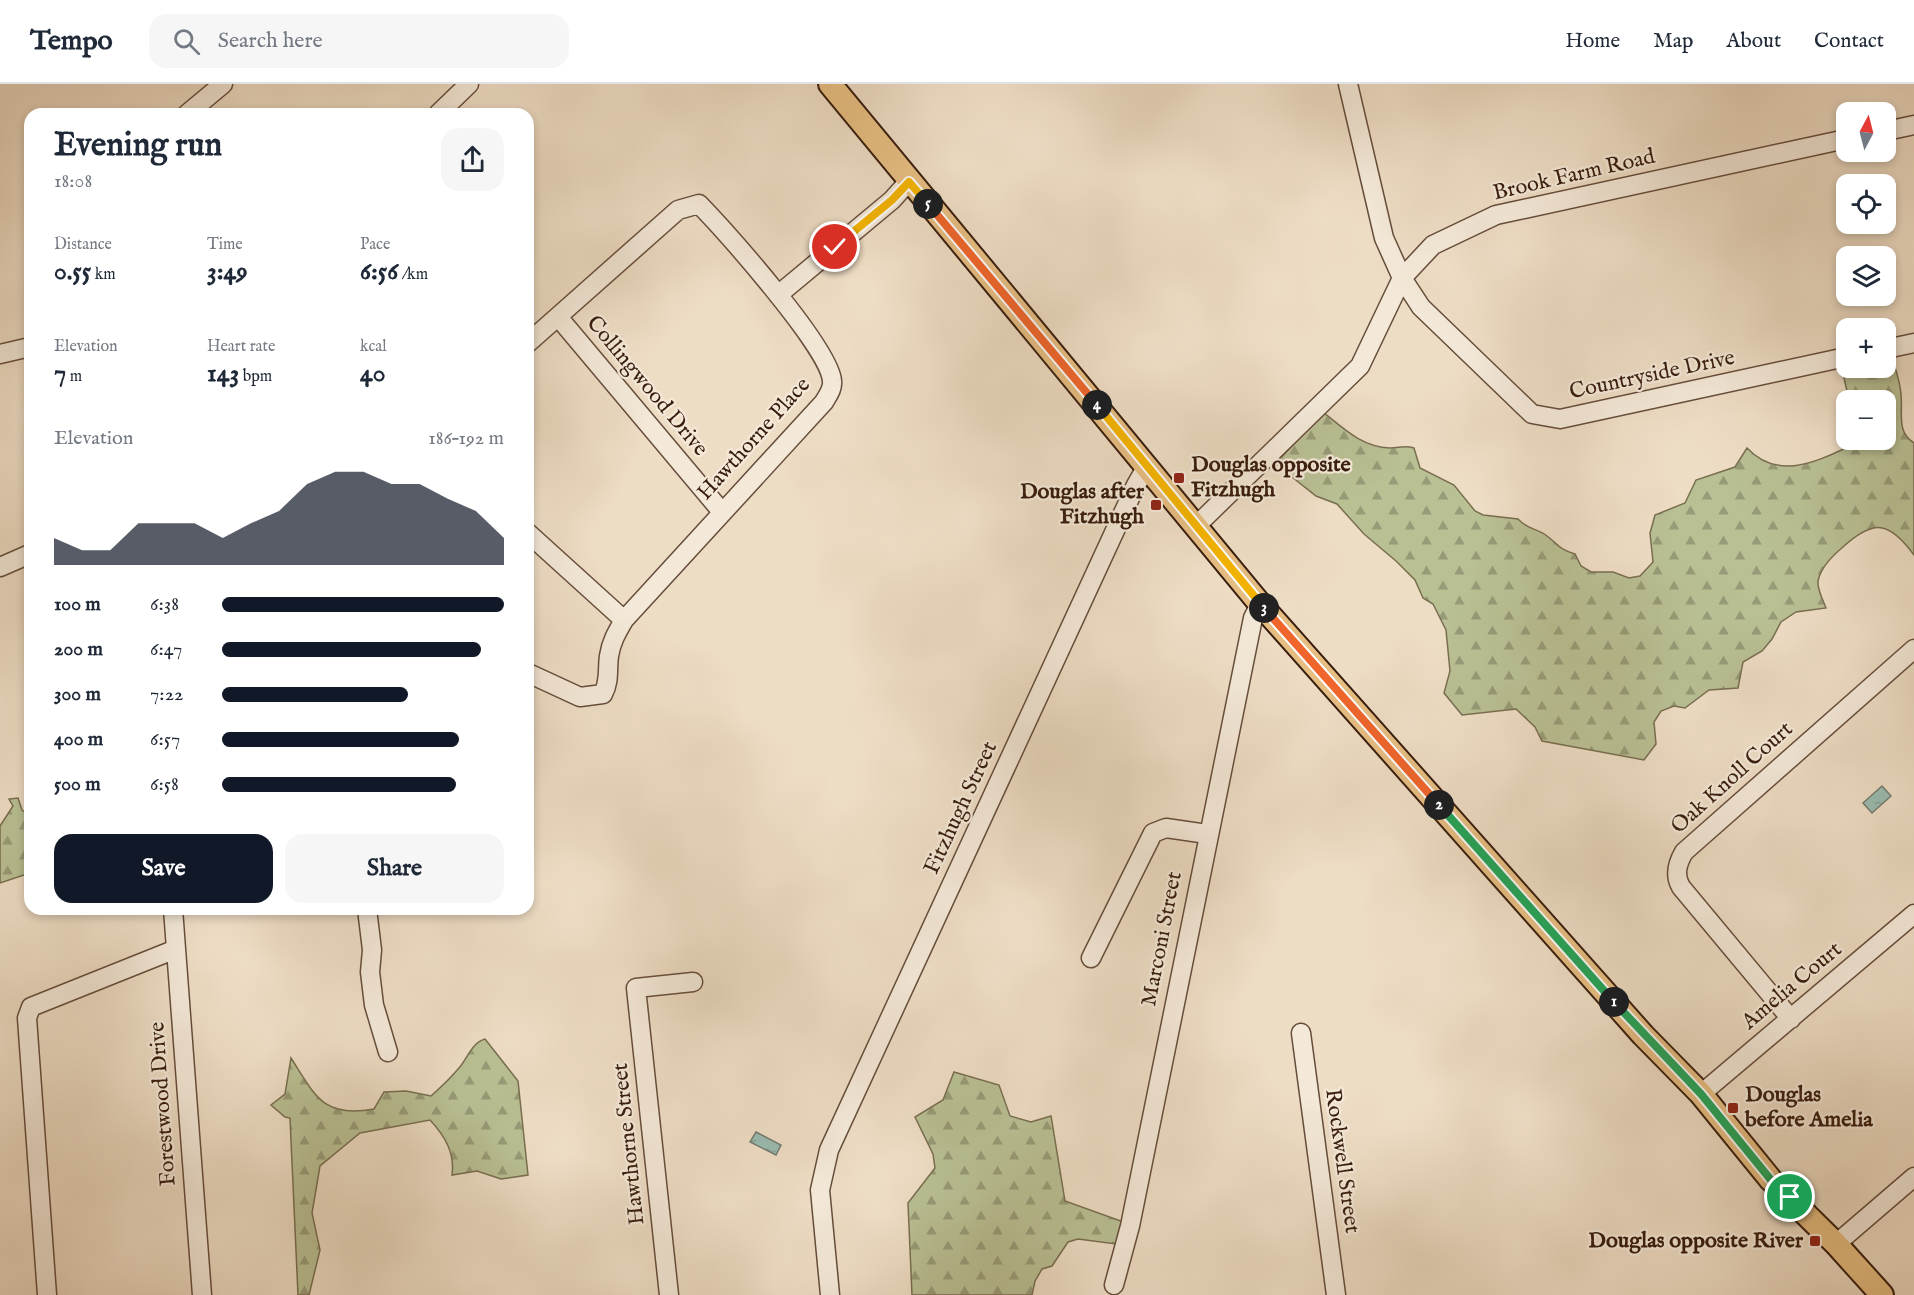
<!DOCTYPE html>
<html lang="en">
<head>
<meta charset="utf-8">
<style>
  body { margin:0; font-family:"IM FELL English",serif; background:#f6f6f7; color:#1f2937; height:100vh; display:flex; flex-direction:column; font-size:22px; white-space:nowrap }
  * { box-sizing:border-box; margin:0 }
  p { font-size:20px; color:#747a83 }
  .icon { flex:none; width:33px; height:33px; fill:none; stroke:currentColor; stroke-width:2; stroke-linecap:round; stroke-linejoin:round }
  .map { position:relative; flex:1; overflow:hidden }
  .drawer { position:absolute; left:24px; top:24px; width:510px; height:807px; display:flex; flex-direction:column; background:#fff; border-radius:18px; box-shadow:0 3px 9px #0003 }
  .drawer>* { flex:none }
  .needle { width:39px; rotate:7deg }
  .tools { position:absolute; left:1836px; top:18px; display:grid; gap:12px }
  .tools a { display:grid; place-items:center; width:60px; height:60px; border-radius:12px; background:#fff; box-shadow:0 3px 9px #0003; font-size:30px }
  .pin { position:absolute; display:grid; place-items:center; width:51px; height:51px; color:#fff; margin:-26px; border:3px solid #fff; border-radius:50%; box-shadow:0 2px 6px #0007 }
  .km { position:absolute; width:30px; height:30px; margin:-15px; border-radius:50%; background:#222; color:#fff; font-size:16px; line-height:30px; text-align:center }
  .round { display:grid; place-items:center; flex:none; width:63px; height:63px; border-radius:18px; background:#f6f6f7 }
  .overview { display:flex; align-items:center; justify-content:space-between; height:102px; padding:0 30px }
  h1 { font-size:33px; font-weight:700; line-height:45px }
  .figures { display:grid; grid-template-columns:repeat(3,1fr); gap:9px; height:102px; padding:6px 30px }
  .figures div { display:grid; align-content:center }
  .figures b { font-size:26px; font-weight:700 }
  .figures small { font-size:16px; font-weight:400 }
  .figures p { font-size:16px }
  .chart { height:168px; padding:12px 30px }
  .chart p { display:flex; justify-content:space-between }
  .chart svg { width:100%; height:108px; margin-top:6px; fill:#111827; opacity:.7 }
  .action { display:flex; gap:12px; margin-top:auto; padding:12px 30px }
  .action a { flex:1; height:69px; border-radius:18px; background:#111827; color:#fff; font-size:24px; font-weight:700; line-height:69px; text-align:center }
  .action a+a { background:#f6f6f7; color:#1f2937 }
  ul { padding:0 30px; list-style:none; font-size:20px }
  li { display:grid; grid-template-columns:96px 72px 1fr; align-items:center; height:45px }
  li i { height:15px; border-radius:8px; background:#111827 }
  header { display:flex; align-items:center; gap:36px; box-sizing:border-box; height:84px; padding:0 30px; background:#fff; border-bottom:2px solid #e0e1e3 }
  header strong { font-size:28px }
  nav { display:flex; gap:33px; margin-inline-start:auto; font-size:21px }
  .search { width:420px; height:54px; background:#f6f6f7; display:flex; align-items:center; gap:15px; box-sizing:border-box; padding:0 21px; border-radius:18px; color:#747a83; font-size:22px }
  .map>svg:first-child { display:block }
  .forest { fill:url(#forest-firs); stroke:#786e50; stroke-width:1.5 }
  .water { fill:url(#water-ripples); stroke:#737c6f; stroke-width:1.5 }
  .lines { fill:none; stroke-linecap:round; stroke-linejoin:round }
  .minor-casing { stroke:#664d3b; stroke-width:21 }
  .major-casing { stroke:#381d0d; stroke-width:26 }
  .minor { stroke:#f4e9d9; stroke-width:18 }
  .major { stroke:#e7be82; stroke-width:22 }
  .split-1-casing { stroke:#fff; stroke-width:12 }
  .split-2-casing { stroke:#fff; stroke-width:12 }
  .split-3-casing { stroke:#fff; stroke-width:12 }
  .split-4-casing { stroke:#fff; stroke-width:12 }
  .split-5-casing { stroke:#fff; stroke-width:12 }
  .split-6-casing { stroke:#fff; stroke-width:12 }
  .split-1 { stroke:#22a559; stroke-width:8 }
  .split-2 { stroke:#22a559; stroke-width:8 }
  .split-3 { stroke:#f0652b; stroke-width:8 }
  .split-4 { stroke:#f5b400; stroke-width:8 }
  .split-5 { stroke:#f0652b; stroke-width:8 }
  .split-6 { stroke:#f5b400; stroke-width:8 }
  .poi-dot { fill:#8f2418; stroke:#f4e9d9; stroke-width:2 }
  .labels { text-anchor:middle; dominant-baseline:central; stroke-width:4.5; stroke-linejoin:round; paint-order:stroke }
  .street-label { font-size:22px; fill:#381d0d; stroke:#f4e9d9 }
  .poi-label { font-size:22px; font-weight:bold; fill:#381d0d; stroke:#f4e9d9; text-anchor:start }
</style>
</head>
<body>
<header>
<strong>Tempo</strong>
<div class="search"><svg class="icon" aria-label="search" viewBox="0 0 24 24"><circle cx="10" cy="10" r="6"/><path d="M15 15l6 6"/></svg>Search here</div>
<nav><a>Home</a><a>Map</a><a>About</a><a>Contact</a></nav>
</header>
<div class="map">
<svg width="1914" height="1211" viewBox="0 0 1914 1211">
  <defs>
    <pattern id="forest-firs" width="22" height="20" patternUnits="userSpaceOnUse" patternTransform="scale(1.5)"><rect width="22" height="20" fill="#b9c094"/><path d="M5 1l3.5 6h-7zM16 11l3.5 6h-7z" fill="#979b77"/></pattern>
    <pattern id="water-ripples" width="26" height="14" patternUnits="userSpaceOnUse" patternTransform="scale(1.5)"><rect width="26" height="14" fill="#9abcb1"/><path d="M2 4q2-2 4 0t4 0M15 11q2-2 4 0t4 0" fill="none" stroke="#85a197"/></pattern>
  </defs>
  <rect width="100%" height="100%" fill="#eeddc5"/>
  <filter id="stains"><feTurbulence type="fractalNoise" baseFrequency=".00333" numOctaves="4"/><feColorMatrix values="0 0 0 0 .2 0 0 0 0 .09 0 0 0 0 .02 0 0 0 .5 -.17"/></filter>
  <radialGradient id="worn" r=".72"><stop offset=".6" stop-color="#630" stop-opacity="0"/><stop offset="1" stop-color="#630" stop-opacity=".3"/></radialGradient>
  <path class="forest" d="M1890,267C1894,281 1900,296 1901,310C1903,329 1896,348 1914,359V471C1889,437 1874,435 1843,463C1832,472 1821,483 1818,497C1817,505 1823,516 1826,524L1796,528L1781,538L1772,555L1762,567L1743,578L1738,604L1709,606L1685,624L1674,622L1661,627L1654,638L1656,660L1644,676L1542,657L1535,643L1516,625L1462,631L1444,609L1450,587L1446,546L1433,520L1423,514L1415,496L1396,477L1364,450L1337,420L1316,412L1277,381L1278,377L1323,328C1344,345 1362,363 1390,364C1399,364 1405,361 1414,364L1420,384L1454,401L1475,427L1483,431L1518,435C1528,446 1537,444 1547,452C1559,461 1558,465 1575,470L1581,482L1591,488H1613L1629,494L1640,492L1653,478L1650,449L1655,431L1685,419L1696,396L1735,383L1747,364C1777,396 1814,379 1848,363L1851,356H1886V316H1849L1841,281L1846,276V284H1886V268Z
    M18,714L22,726L30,732V789L0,799V742L13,722L9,715Z
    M485,955L518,997L528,1091L501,1095L477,1087L452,1091C455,1069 445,1052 430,1036L360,1049L320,1082L312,1129L320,1166L309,1211H298L290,1034L285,1033L271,1021L285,1010L291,974C316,1013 323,1034 374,1025L384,1008L406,1007L431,1012C440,1004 450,995 458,985C467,976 471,959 485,955Z
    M954,988L999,1001L1010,1032L1031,1038L1051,1032L1065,1117L1129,1140L1124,1161L1078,1155L1068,1158L1052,1182L1042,1185L1035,1197L1032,1211H912L908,1119L935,1084L933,1070L915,1033L943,1016Z"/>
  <path class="water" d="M1882,702L1891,712L1872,729L1863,719Z
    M756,1048L781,1061L776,1071L750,1058Z"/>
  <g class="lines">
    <g class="minor-casing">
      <path id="minor" d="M1348,0L1384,154L1402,194L1421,223L1532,330L1560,335L1846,273
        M187,30L223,0
        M438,30L469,0
        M1886,47L1914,41
        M778,211L892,116L909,97
        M559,234L722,428
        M528,259L678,126L699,120C725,147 830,264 832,297C833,305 828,311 824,318L624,536C617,548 611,558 609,572C607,586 610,597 603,610L580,613L528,589
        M1886,265L1914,259
        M0,270L30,263
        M1196,442L1360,282L1402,194L1433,161L1496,131L1846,55
        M528,449L624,536
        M0,483L30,470
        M173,825L202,1211
        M367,825L372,866L370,888L374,921L388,968
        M1091,874L1153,749L1166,744L1207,750
        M1791,935L1681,803C1674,791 1677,780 1684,768L1914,565
        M1301,949L1336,1211
        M1701,1010L1914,830
        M1836,1160L1914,1093
        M1114,1201L1130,1142L1253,534L1260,520
        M47,1211L27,934L31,923L176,865
        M669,1211L636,904L693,898
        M830,1211L820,1106L829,1066L1136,401L1147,382"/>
    </g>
    <g class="major-casing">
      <path id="major" d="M830,0L1260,520L1643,951L1701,1010L1771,1096L1836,1160L1882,1211"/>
    </g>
    <use href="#minor" class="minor"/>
    <use href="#major" class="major"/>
  </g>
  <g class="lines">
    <g class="split-1-casing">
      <path id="split-1" d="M1614,918L1701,1010L1771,1096L1790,1113"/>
    </g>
    <g class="split-2-casing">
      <path id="split-2" d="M1439,721L1614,918"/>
    </g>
    <g class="split-3-casing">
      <path id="split-3" d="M1264,524L1439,721"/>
    </g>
    <g class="split-4-casing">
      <path id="split-4" d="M1097,321L1264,524"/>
    </g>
    <g class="split-5-casing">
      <path id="split-5" d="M928,120L1097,321"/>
    </g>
    <g class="split-6-casing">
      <path id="split-6" d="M835,163L892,116L909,98L928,120"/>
    </g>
    <use href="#split-1" class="split-1"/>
    <use href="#split-2" class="split-2"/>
    <use href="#split-3" class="split-3"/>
    <use href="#split-4" class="split-4"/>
    <use href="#split-5" class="split-5"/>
    <use href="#split-6" class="split-6"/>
  </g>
  <g class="poi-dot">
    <rect x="1173" y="388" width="12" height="12" rx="3"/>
    <rect x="1150" y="415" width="12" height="12" rx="3"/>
    <rect x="1727" y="1018" width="12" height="12" rx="3"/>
    <rect x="1809" y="1151" width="12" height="12" rx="3"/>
  </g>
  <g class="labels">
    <g class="street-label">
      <text transform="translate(1574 91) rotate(-13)">Brook Farm Road</text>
      <text transform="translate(1652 291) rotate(-12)">Countryside Drive</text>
      <text transform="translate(647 302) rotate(50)">Collingwood Drive</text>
      <text transform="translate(754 355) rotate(-48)">Hawthorne Place</text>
      <text transform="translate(1732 694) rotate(-42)">Oak Knoll Court</text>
      <text transform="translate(961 724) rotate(-65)">Fitzhugh Street</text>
      <text transform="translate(1162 855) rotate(-79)">Marconi Street</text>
      <text transform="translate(1792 902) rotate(-40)">Amelia Court</text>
      <text transform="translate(163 1020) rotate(-94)">Forestwood Drive</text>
      <text transform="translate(629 1060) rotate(-96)">Hawthorne Street</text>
      <text transform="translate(1342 1077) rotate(82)">Rockwell Street</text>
    </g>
    <g class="poi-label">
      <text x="1191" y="381">Douglas opposite<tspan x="1191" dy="25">Fitzhugh</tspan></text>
      <text x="1144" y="408" text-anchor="end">Douglas after<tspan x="1144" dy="25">Fitzhugh</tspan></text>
      <text x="1745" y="1011">Douglas<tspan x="1745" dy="25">before Amelia</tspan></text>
      <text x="1803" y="1157" text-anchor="end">Douglas opposite River</text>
    </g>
  </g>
  <rect width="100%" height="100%" filter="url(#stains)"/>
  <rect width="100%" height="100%" fill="url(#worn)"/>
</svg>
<div class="tools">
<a><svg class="needle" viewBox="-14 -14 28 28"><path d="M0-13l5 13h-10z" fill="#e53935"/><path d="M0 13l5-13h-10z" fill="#747a83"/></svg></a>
<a><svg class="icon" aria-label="locate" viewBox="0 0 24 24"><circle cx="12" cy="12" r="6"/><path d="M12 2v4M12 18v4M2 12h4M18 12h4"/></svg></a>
<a><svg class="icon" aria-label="layers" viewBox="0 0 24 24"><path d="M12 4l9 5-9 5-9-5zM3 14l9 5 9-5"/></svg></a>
<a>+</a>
<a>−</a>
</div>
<div class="pin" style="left:1790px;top:1113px;background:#1e9e55"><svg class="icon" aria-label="arrive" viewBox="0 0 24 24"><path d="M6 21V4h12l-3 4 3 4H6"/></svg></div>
<div class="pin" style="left:835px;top:163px;background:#d93025"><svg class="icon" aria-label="check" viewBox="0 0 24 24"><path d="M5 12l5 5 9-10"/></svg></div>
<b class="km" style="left:1614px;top:918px">1</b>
<b class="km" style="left:1439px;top:721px">2</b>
<b class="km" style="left:1264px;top:524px">3</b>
<b class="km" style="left:1097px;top:321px">4</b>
<b class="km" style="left:928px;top:120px">5</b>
<section class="drawer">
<div class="overview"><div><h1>Evening run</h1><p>18:08</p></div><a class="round"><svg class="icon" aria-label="share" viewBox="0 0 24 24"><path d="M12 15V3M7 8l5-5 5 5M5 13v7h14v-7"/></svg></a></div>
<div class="figures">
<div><p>Distance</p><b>0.55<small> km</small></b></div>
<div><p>Time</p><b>3:49</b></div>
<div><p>Pace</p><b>6:56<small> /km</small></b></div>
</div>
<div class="figures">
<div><p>Elevation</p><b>7<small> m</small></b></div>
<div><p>Heart rate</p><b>143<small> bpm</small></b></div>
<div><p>kcal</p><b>40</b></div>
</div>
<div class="chart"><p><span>Elevation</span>186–192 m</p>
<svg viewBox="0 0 160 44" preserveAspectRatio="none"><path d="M0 44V33L10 38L20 38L30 27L40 27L50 27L60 33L70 27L80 22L90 11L100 6L110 6L120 11L130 11L140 17L150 22L160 33V44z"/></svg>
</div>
<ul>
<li><b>100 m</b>6:38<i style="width:100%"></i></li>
<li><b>200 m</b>6:47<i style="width:92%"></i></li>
<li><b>300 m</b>7:22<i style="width:66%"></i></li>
<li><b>400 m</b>6:57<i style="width:84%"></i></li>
<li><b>500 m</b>6:58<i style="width:83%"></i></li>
</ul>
<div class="action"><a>Save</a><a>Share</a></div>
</section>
</div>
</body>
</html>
